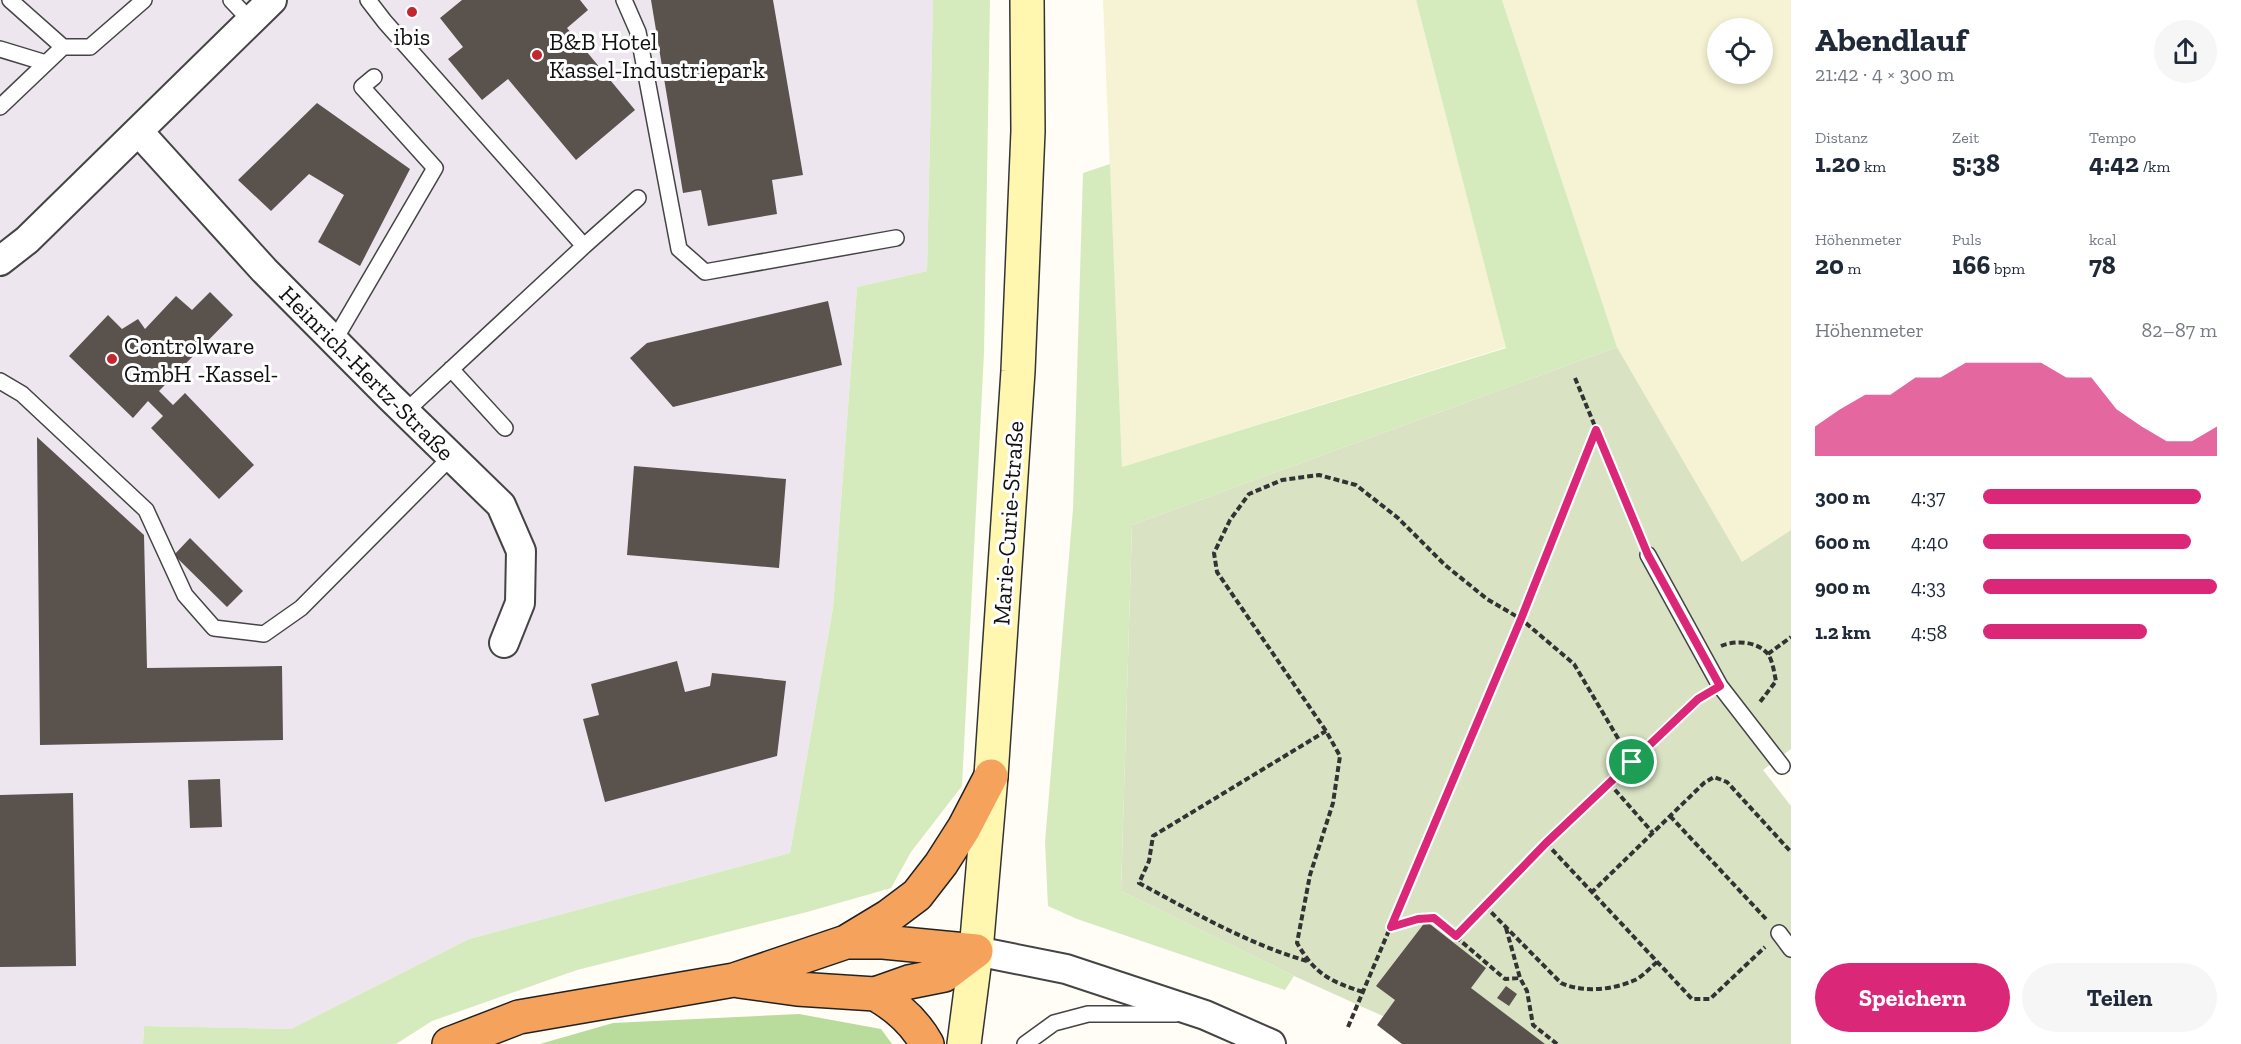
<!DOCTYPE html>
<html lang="de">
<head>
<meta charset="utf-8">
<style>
  body { margin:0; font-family:"Zilla Slab",serif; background:#f6f6f7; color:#1f2937; height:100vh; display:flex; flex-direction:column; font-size:22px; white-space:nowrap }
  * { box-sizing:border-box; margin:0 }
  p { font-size:20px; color:#747a83 }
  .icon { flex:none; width:33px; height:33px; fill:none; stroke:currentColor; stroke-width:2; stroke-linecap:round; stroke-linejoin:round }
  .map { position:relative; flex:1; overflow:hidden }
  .drawer { display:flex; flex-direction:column; background:#fff; width:450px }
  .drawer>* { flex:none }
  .buttons { position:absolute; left:1707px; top:18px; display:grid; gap:12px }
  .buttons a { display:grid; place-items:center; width:66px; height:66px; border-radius:50%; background:#fff; box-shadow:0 3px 9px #0003; font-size:30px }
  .pin { position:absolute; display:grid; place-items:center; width:51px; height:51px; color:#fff; margin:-26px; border:3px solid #fff; border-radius:50%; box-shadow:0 2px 6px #0007 }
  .round { display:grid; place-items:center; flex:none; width:63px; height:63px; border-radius:32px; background:#f6f6f7 }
  .head { display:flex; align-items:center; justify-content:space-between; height:102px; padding:0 24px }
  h1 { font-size:33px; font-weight:700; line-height:45px }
  .stats { display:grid; grid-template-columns:repeat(3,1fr); gap:9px; height:102px; padding:6px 24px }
  .stats div { display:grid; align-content:center }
  .stats b { font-size:26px; font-weight:700 }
  .stats small { font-size:16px; font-weight:400 }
  .stats p { font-size:16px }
  .chart { height:168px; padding:12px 24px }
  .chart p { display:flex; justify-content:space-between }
  .chart svg { width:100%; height:108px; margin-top:6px; fill:#db2777; opacity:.7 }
  .cta { display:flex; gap:12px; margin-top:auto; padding:12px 24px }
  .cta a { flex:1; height:69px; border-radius:36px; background:#db2777; color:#fff; font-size:24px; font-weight:700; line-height:69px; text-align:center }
  .cta a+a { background:#f6f6f7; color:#1f2937 }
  ul { padding:0 24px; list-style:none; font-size:20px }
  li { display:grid; grid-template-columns:96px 72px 1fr; align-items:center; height:45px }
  li i { height:15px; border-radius:8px; background:#db2777 }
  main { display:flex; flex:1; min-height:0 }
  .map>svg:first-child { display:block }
  .industrial { fill:#eee6ef }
  .farmland { fill:#f6f3d4; fill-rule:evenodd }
  .green { fill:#d5ebbd }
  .forest { fill:#b9dc9c }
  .cemetery { fill:#d9e3c4 }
  .building { fill:#5a524d }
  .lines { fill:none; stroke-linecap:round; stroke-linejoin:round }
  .lane-casing { stroke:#444; stroke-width:18 }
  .street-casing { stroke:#444; stroke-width:32 }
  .secondary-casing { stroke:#333; stroke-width:36 }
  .highway-casing { stroke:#222; stroke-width:36 }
  .path { stroke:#333; stroke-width:4; stroke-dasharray:6 3; stroke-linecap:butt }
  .lane { stroke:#fff; stroke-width:15 }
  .street { stroke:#fff; stroke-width:28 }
  .secondary { stroke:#fff6b0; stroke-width:33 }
  .highway { stroke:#f5a25d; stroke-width:33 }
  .route-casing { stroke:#fff; stroke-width:12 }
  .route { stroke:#db2777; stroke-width:8 }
  .poi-dot { fill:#c4262e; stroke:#fff; stroke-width:2 }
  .labels { text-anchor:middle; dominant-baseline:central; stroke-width:6; stroke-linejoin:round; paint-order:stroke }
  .poi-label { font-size:24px; fill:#111; stroke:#fff; text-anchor:start }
  .street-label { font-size:24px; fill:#111; stroke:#fff }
</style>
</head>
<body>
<main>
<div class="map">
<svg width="1791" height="1044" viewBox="0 0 1791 1044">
  <rect width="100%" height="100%" fill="#fffdf5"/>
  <path class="industrial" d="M0,0H933L927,271L857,287L833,608L790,853L469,939L291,1029L144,1026L143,1044H0Z"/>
  <path class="farmland" d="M1103,0H1416L1506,347L1122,467Z
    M1502,0H1791V530L1742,563L1617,347ZM1718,28H1762V74H1718Z"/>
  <path class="green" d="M933,0H990L984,353L962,786L911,852L891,888L807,912L577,970L432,1021L396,1044H143L144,1026L291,1029L469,939L790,853L833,608L857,287L927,271Z
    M1416,0H1502L1617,347L1132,525L1121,891L1294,976L1285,990L1077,919L1048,906L1045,842L1073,509L1083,173L1110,164L1122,467L1506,348Z"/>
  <path class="forest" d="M799,1014L881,1029L892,1044H540L613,1023Z"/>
  <path class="cemetery" d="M1617,347L1742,562L1791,530V749L1763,770L1791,806V1044H1421L1385,1017L1294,976L1121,891L1132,525Z"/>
  <path class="building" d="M462,0H580L588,10L567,28L635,110L576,160L508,79L482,100L448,59L463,47L440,18Z
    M651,0H773L803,175L772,180L777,214L708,226L701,190L683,193Z
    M317,103L410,169L360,266L318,242L344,195L309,174L271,211L238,180Z
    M210,292L233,315L159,391L173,405L185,393L254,465L219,499L151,428L163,416L148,401L133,418L69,356L108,315L122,329L138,319L145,329L176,296L192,310Z
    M828,301L842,365L673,407L630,358L647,343Z
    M37,437L144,535L147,668L282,666L283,740L40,745Z
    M634,466L786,479L779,568L627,555Z
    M190,538L243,591L227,607L174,555Z
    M677,661L685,692L710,686L712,673L786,681L777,756L605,802L583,719L599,715L591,684Z
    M220,779L222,827L190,828L188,780Z
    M73,793L76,966L0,967V795Z
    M1426,921L1486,968L1471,988L1545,1044H1402L1377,1025L1395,1000L1376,986Z
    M1506,986L1517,994L1509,1006L1497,998Z"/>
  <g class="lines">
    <g class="lane-casing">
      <path id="lane" d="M10,0L63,47H90L144,0
        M231,0L251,21
        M368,0L385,22L584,246L405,412
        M624,0L638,32L679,249L705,272L896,238
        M0,49L46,63
        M0,107L63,47
        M584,246L638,198
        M334,341L435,168L362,87L374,77
        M451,369L505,428
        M0,381L22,394L146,510L185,595L214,628L264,634L301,608L451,457
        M1648,555L1720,686L1782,766
        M1779,933L1791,949
        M1025,1044L1054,1023L1088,1014H1176"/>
    </g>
    <g class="street-casing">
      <path id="street" d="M138,131L264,270L390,397L501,505L521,551L520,603L504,643
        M0,261L27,240L272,0
        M976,951L1066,969L1205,1015L1271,1044"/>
    </g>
    <g class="secondary-casing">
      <path id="secondary" d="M964,1044L976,951L991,776L1018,371L1028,131L1027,0"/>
    </g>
    <g class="highway-casing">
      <path id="highway" d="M846,942H883L976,951
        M739,981L797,989L875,994L909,982L944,975L976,951
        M875,994C897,1006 914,1021 927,1044
        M449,1044L519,1017L734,980L846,942L889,916L917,895L941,864L964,828L991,776"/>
    </g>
    <path class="path" d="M1575,378L1641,538
      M1721,646C1735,640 1756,641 1767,653C1773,660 1774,673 1776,681L1760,702
      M1768,654L1791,637
      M1609,783L1653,833
      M1670,816L1766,919
      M1546,843L1692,999H1710L1765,947
      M1591,893L1704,783L1714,777L1727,782L1791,852
      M1485,906L1561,983C1583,993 1613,990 1635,980C1643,976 1651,967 1657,962
      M1392,927L1418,919L1434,918L1505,979L1520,978
      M1506,928L1520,978L1527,991L1533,1025L1557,1044
      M1457,936L1546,843L1702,697
      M1307,961C1248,944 1193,912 1139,883L1149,861L1153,836L1326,731
      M1363,992C1329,981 1315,974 1297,943L1310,875L1333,803L1340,756L1326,731L1217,572L1214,553L1230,520L1249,494L1282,480L1319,475L1356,485L1398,518L1445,565L1487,599L1521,619L1574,664L1632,762
      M1348,1027L1521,619L1596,430"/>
    <use href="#lane" class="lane"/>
    <use href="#street" class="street"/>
    <use href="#secondary" class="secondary"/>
    <use href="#highway" class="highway"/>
  </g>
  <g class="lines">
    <g class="route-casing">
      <path id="route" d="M1596,430L1648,555L1720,686L1698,699L1546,843L1456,936L1434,918L1418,919L1391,927L1521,619Z"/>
    </g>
    <use href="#route" class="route"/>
  </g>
  <g class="poi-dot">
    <circle cx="412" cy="12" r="6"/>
    <circle cx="537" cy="55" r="6"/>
    <circle cx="112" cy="359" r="6"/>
  </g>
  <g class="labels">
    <g class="poi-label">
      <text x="412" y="36" text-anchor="middle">ibis</text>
      <text x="549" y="41">B&amp;B Hotel<tspan x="549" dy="28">Kassel-Industriepark</tspan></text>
      <text x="124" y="345">Controlware<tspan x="124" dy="28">GmbH -Kassel-</tspan></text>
    </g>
    <g class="street-label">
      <text transform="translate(367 373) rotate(45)">Heinrich-Hertz-Straße</text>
      <text transform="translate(1008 523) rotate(-86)">Marie-Curie-Straße</text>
    </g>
  </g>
</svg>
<div class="buttons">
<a><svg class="icon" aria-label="locate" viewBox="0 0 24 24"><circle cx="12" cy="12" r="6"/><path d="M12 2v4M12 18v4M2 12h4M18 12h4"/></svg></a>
</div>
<div class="pin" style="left:1632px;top:762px;background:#1e9e55"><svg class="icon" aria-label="arrive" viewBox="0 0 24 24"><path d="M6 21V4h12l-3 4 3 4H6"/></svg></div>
</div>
<section class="drawer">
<div class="head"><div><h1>Abendlauf</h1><p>21:42 · 4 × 300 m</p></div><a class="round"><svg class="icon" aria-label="share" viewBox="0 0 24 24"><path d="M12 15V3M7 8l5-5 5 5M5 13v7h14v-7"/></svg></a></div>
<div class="stats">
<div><p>Distanz</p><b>1.20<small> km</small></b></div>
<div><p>Zeit</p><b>5:38</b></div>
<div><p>Tempo</p><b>4:42<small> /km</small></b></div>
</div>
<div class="stats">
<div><p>Höhenmeter</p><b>20<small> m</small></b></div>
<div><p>Puls</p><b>166<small> bpm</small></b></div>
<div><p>kcal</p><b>78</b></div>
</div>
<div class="chart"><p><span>Höhenmeter</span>82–87 m</p>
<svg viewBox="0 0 160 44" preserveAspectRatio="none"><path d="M0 44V32L10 25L20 19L30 19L40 12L50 12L60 6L70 6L80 6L90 6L100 12L110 12L120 25L130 32L140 38L150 38L160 32V44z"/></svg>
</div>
<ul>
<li><b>300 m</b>4:37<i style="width:93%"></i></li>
<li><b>600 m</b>4:40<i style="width:89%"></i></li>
<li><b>900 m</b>4:33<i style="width:100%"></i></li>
<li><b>1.2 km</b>4:58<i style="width:70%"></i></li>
</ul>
<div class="cta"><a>Speichern</a><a>Teilen</a></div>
</section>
</main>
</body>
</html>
